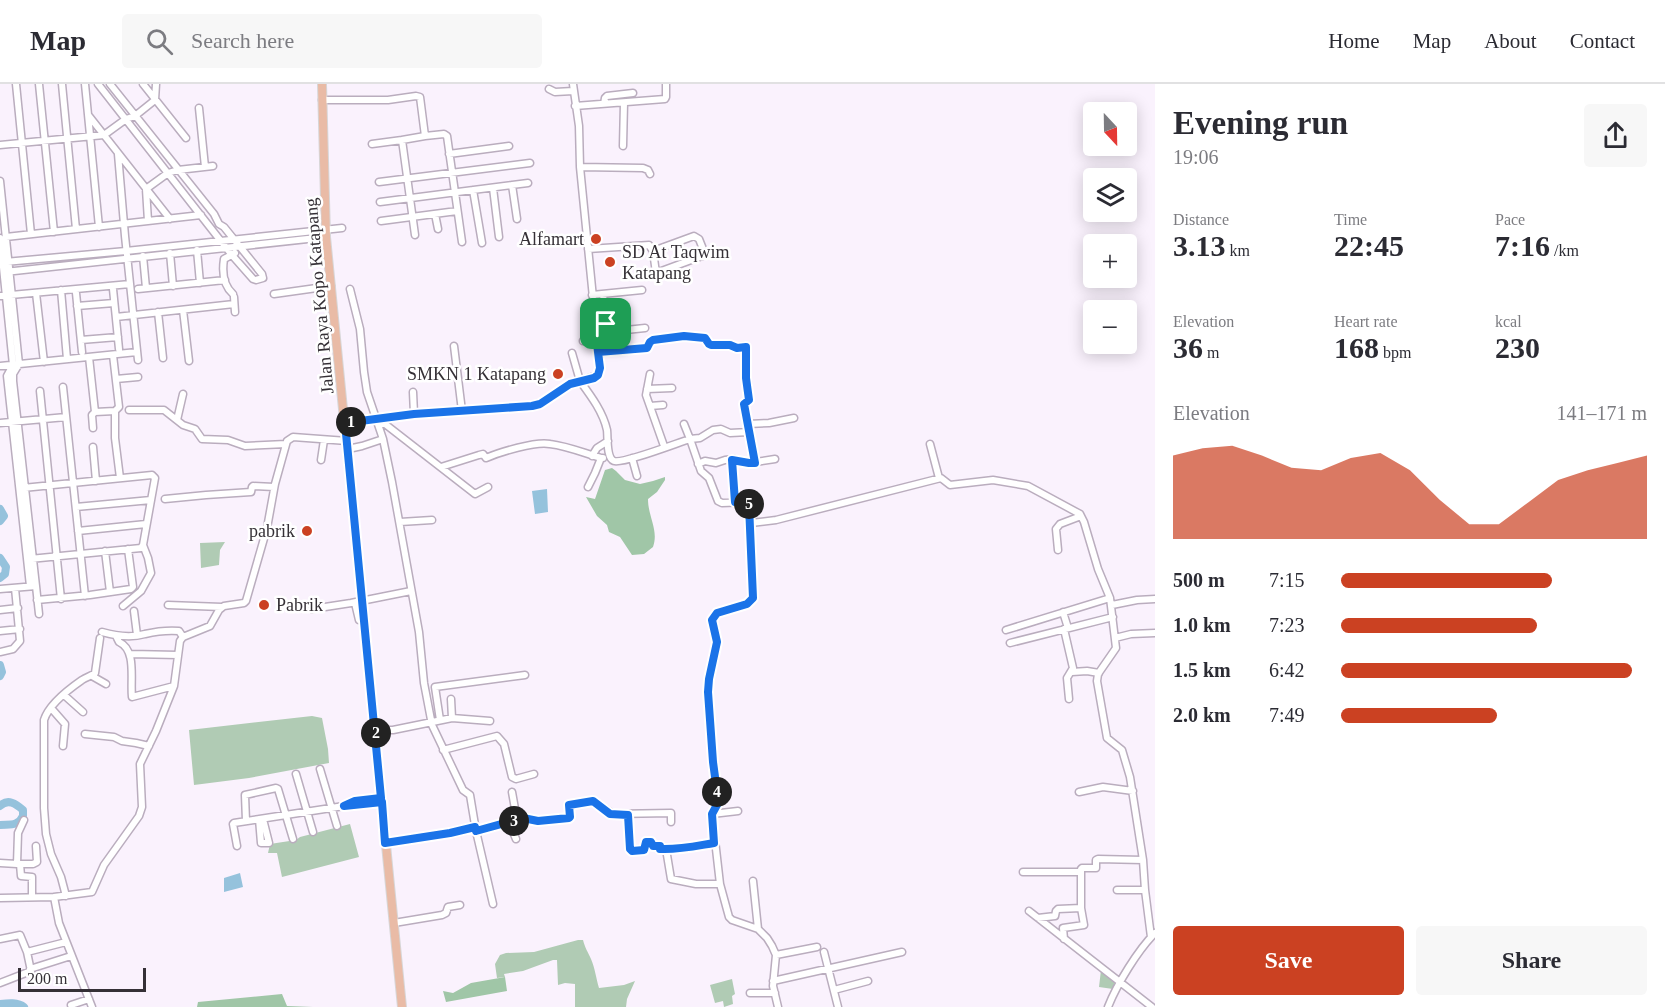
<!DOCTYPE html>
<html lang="en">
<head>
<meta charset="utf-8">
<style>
  body { margin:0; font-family:"Times New Roman",serif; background:#f7f7f7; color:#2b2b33; height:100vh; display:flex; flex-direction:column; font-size:22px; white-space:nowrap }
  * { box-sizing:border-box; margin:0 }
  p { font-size:20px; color:#7c7c81 }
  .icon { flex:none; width:33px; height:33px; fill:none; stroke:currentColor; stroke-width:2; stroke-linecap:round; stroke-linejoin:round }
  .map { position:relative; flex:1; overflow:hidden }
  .sheet { display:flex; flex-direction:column; background:#fff; width:510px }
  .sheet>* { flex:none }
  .needle { width:39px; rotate:158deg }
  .tools { position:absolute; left:1083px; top:18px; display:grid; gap:12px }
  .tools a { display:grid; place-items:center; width:54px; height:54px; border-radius:6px; background:#fff; box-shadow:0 3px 15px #0003; font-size:30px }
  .scale { position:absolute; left:18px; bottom:15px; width:128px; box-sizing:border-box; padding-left:6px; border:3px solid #353036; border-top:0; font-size:16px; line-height:21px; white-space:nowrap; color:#353036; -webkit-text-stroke:4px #fff; paint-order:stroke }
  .pin { position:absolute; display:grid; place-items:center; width:51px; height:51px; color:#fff; margin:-26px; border-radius:12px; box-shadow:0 3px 9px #0006 }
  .km { position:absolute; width:30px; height:30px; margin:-15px; border-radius:50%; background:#222; color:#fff; font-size:16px; line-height:30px; text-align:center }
  .round { display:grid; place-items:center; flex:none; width:63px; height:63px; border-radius:6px; background:#f7f7f7 }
  .summary { display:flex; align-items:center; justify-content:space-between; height:102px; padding:0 18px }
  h1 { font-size:33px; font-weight:800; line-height:45px }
  .stats { display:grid; grid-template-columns:repeat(3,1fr); gap:9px; height:102px; padding:6px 18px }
  .stats div { display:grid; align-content:center }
  .stats b { font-size:30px; font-weight:800 }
  .stats small { font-size:16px; font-weight:400 }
  .stats p { font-size:16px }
  .chart { height:168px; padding:12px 18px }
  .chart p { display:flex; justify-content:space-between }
  .chart svg { width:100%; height:108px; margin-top:6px; fill:#cb4122; opacity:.7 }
  .action { display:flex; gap:12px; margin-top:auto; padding:12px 18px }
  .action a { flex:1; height:69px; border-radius:6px; background:#cb4122; color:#fff; font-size:24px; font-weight:800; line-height:69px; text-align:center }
  .action a+a { background:#f7f7f7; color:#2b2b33 }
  ul { padding:0 18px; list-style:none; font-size:20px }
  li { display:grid; grid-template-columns:96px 72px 1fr; align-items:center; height:45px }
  li i { height:15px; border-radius:8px; background:#cb4122 }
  header { display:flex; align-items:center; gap:36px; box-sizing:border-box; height:84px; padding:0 30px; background:#fff; border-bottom:2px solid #e1e1e2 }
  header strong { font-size:28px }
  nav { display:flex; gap:33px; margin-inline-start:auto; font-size:21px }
  .search { width:420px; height:54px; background:#f7f7f7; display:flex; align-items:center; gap:15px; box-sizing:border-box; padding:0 21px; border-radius:6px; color:#7c7c81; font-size:22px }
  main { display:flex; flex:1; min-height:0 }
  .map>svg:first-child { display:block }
  .green { fill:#b0cbb4 }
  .forest { fill:#a0c6a7 }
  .water { fill:#95c2dc }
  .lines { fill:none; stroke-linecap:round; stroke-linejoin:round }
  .river { stroke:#95c2dc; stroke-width:8 }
  .minor-casing { stroke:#baadbe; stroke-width:9 }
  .major-casing { stroke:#d7d6d7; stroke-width:10 }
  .minor { stroke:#fff; stroke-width:6 }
  .major { stroke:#e9bba6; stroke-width:8 }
  .route-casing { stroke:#fff; stroke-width:12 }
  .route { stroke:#1a73e8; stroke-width:8 }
  .poi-dot { fill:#cb4122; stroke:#fff; stroke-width:2 }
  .labels { text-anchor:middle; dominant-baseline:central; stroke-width:5; stroke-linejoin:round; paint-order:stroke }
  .poi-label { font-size:18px; fill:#353036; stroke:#fff; text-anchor:end }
  .street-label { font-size:18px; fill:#353036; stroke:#fff }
</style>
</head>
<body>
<header>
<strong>Map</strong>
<div class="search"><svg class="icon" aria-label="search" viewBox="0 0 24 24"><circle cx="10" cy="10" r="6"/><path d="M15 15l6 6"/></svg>Search here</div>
<nav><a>Home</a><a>Map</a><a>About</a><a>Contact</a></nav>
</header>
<main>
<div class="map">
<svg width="1155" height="923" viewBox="0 0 1155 923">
  <rect width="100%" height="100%" fill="#faf2fd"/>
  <path class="green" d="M225,458L220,466L219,481L201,484L200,459Z
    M312,632L322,634L328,665L329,679L249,694L194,701L189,646Z
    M350,740L359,773L282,793L277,769H268L270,760L296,756L300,753Z
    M578,856H583C585,864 588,868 591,875C595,884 596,894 599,904L624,901L635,897L627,915L626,923H575V900L565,899L558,901L557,876H553L523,887L504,890L505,893L497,894L495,880L500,871L506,869L534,868Z
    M1101,886L1117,899L1113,905L1099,903Z
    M732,895L735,910L732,912L733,920L724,923L723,917L715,919L710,901Z"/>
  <path class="forest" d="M612,384L616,387L625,396L640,400L653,397L665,393V396L657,408L648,415C648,433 659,446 653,463L644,470L632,471L620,453L609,448L607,441L597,432L586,413L595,415L605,386Z
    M505,893L507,907L446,918L443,907L453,909L471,899Z
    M282,910L287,922L313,923H197L198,918Z"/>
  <path class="water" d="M547,405L548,428L535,430L532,407Z
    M240,789L243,803L224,808V794Z"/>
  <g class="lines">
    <path class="river" d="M0,425L4,432L0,437
      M0,474L6,483L5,490L0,494
      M0,581L2,588L0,592
      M0,722C8,714 16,720 23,726V732C18,743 9,740 0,741
      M0,920C8,919 18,918 24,923"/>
    <g class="minor-casing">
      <path id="minor" d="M16,0L31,150
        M39,0L54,148
        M62,0L76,145
        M85,0L99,143
        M98,0L231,170L253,195L256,196L263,194L262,190L224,143L219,140L214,130L110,0
        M143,0L186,54
        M549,5L555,8L573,7
        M322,16H388L416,12L420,13L425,52L402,56L415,151
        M604,20L605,14L607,12L633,9
        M575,22L665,15L666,13V0
        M199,24L205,83
        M89,32L170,135
        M425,52L444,50L447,52L462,158
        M372,60L402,56
        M0,61L104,51L126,35L135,32L155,16L156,0
        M623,62L624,19
        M118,70L125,152L138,276
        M449,70L509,62
        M580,83L643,84L648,86L650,90
        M0,97L19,280L13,290V297L36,502
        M379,98L530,79
        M512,101L517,135
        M493,104L499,153
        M473,106L482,159
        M380,118L528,99
        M435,130L438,145
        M148,137L146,105L168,89L178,86L213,82
        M381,137L457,127
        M6,153L201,131
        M0,154L13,281L7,292L30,502
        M588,165L649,161L653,167L656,189L702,172L705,170L699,155L694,152L653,167
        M197,166L200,199
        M170,169L173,202
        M143,172L146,204
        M5,178L126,167L342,144
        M5,188L326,153
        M113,205L119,265
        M138,205L225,196
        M350,205L360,245L364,288L367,308L383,355L392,398L419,548L424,599L432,641L463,706L470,711L476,747L493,820
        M61,206L67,275
        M36,209L44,278
        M76,209L82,268
        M233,210C223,201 222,188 224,175L235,169
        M274,210L331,202
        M603,210L609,267
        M592,211L642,206
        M0,212L130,200
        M234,213L235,228
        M77,222L114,219
        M183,226L189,277
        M158,228L163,274
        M116,233L234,220
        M607,248L645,244
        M81,256L118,253
        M583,257H596
        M454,262L462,327
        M598,268L647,264L652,257L684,252L705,254L709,260L711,261H730L735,263L745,262L749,316L744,320L749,348L730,349L721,345L713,346L700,354L690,355L684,340
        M572,269L580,297L598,291L600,284L580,83L579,42L573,0
        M89,273L95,328L92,331L93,344
        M0,282L137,268
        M650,290L646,311L664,362
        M116,295L138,293
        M63,303L85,512
        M647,305L672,304
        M40,307L61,515
        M413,308L414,330
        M650,322L663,321
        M129,326H164L183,341L195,345L202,355L228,356L245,362L286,360
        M115,327V354L120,394
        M95,328L115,327L119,323L113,271
        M177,336L183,310
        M0,339L66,333
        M345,339L414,330L532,322C550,318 562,301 580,297C591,312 603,328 607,346C608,353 606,374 614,377C623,380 677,359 690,355L701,387L709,394L718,417L722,419L748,418L751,439L753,515L747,520L717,529L713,533L712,536L717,559L709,595L708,608L713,678L718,715L712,730L720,800L729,833L732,836L758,845L767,854L772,862L776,871L773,902L778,923
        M378,339L385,340L475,410L488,403
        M748,340L769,339L794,334
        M749,348L755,379
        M930,360L939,394
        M93,363L96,397
        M348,365L362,362L383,355
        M592,372L597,364L608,357
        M632,374L637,392
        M321,376L324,356
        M732,376L735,418
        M698,380L705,377L716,379L725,376L734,375L749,379L775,375
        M441,383L479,371L483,370L486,374C500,368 536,357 550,360C567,362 584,369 601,374
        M588,403L595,389L601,374H603
        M23,404L152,391L155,394L143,461L141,464L30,475
        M165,415L206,411L251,408L252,403L253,402L274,403
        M76,423L151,416
        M400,438L432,436
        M751,439L776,436L941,394L950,401L993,396L1028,402L1080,430L1084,438L1098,485L1110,514L1116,564L1098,590L1097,597L1107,654L1122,666L1130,693L1143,776L1145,806L1151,853
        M78,447L146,440
        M1058,466L1056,445L1060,440L1081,432
        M105,467L110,508
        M0,505L36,502L39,530
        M37,516L90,511L131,505L133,503L128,465
        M355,519L359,536H365
        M168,521L222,523
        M1112,521L1137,516L1155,515
        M123,522L141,507L151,489L148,474L143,461
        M312,525L351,519L411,507
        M0,526L18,524
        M134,527L137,551
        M1063,528L1068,544
        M1064,545L1073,584L1067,594L1069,615
        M1006,546L1110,514
        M0,547L20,545
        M102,548C116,552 131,554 145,550C158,547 166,546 179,547L183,553
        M116,552L119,558C137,566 130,596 132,613L174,602
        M1115,554L1131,550L1155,549
        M1010,559L1113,533
        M0,568L13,565L20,557L15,504
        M131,570L178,571
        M1072,588L1087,587L1099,589
        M92,592L106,600
        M64,611L83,628
        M451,615L452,634
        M51,624L65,640L63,662
        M440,636L435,603L525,591
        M375,646H393L452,634L490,637
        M85,650L114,653L122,657L136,659L149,662
        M443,666L497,652L504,660L512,693L516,695L534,690
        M320,685L337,742
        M296,690L313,748
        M512,708L517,736
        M1079,708L1103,703L1133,707
        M712,730L738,727
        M628,731L631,766L632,767L644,766L646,758H651L653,762H659L660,765C678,766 696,762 714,759
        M259,735L261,759H269L263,735
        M24,736L18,749L17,780H20L21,792L32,793V813
        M246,737L245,711L276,704L278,705L293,755
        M509,738L516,755
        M476,747L523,734L538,737L569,734L570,733L569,721L593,717L613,730L671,729V738
        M385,759L450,749L475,743
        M237,762L233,740L234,739L344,722L382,718
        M666,765L671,795L696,800H720
        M0,779L17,780
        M20,780H33L37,778L36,762
        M1023,788H1081
        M753,797L758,845
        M1117,806H1145
        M66,812L61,793L51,770L46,750L44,724V636C49,620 69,605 82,596C87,593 91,592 95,589L100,554
        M0,814L54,813
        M1029,827L1152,923
        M1038,834L1055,832L1056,827L1058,825L1081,824V785L1082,784H1096V776L1098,775L1143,776
        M394,839L442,831L446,829L448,823L460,821
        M0,855L20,851L27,868L31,887L0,899
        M1064,855L1063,844L1084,841L1081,824
        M27,868L66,858
        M824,868L838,923
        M776,871L817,863
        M30,885L71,872
        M773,897L902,868
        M834,906L868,897
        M750,909H775
        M71,921L89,915
        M92,923L59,839L54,813L92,808L104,781L139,732L142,723L140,680L156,647L174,602L180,557L183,553L210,542L219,526L224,522L244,519L246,517L267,444L275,400L287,357L293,353L347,357
        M1108,923C1117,900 1138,866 1155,849"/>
    </g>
    <g class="major-casing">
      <path id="major" d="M322,0L326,153L402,923"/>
    </g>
    <use href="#minor" class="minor"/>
    <use href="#major" class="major"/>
  </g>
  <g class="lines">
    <g class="route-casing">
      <path id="route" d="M606,240L609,267L598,268L600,284L598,291L594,294L570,300L540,320L532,322L414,330L345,339L381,714L355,717L344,722L382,718L385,759L450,749L475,743L476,747L523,734L538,737L569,734L570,733L569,721L593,717L610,730L628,731L630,765L632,767L644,766L646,758H651L653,762H660V765C679,766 696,762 714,759L712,730L718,719V715L713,678L708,608L709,595L717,558L712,536L717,529L747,520L753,514L749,421L747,417L735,418L732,376L749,379H755L744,320L749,316L746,294V263L737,264L730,261H711L709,260L705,254L684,252L653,256L650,258L647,264L598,268L595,242L606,240"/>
    </g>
    <use href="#route" class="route"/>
  </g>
  <g class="poi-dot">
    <circle cx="596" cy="155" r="6"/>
    <circle cx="610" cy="178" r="6"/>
    <circle cx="558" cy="290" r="6"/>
    <circle cx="307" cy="447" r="6"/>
    <circle cx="264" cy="521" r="6"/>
  </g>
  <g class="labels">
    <g class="poi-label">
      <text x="584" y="155">Alfamart</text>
      <text x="622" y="168" text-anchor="start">SD At Taqwim<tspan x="622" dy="21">Katapang</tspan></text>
      <text x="546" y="290">SMKN 1 Katapang</text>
      <text x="295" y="447">pabrik</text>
      <text x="276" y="521" text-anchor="start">Pabrik</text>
    </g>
    <g class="street-label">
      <text transform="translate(319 212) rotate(-95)">Jalan Raya Kopo Katapang</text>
    </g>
  </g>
</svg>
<div class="tools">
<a><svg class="needle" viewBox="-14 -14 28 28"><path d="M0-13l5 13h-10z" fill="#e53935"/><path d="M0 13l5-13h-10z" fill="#7c7c81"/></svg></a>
<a><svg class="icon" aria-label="layers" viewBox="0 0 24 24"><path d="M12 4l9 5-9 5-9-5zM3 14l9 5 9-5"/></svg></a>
<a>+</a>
<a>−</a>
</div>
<div class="scale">200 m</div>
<div class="pin" style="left:606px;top:240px;background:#1e9e55"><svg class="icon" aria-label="arrive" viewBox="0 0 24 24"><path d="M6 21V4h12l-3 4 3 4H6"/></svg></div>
<b class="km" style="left:351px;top:338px">1</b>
<b class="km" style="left:376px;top:649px">2</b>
<b class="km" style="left:514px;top:737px">3</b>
<b class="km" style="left:717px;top:708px">4</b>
<b class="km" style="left:749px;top:420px">5</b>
</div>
<section class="sheet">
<div class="summary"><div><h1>Evening run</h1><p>19:06</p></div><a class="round"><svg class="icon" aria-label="share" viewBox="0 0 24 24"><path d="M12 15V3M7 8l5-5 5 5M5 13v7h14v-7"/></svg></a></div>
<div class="stats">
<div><p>Distance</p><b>3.13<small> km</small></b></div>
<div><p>Time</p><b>22:45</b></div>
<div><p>Pace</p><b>7:16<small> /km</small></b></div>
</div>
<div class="stats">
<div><p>Elevation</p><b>36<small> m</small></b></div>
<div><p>Heart rate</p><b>168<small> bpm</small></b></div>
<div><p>kcal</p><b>230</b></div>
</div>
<div class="chart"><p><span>Elevation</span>141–171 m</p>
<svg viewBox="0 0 160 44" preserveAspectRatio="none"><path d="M0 44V10L10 7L20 6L30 10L40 15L50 16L60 11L70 9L80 16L90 28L100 38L110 38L120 29L130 20L140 16L150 13L160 10V44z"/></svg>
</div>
<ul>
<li><b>500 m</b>7:15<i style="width:69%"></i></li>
<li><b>1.0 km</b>7:23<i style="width:64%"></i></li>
<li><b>1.5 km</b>6:42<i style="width:95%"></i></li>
<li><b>2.0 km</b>7:49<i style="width:51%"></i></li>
</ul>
<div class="action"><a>Save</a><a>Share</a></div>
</section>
</main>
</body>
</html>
